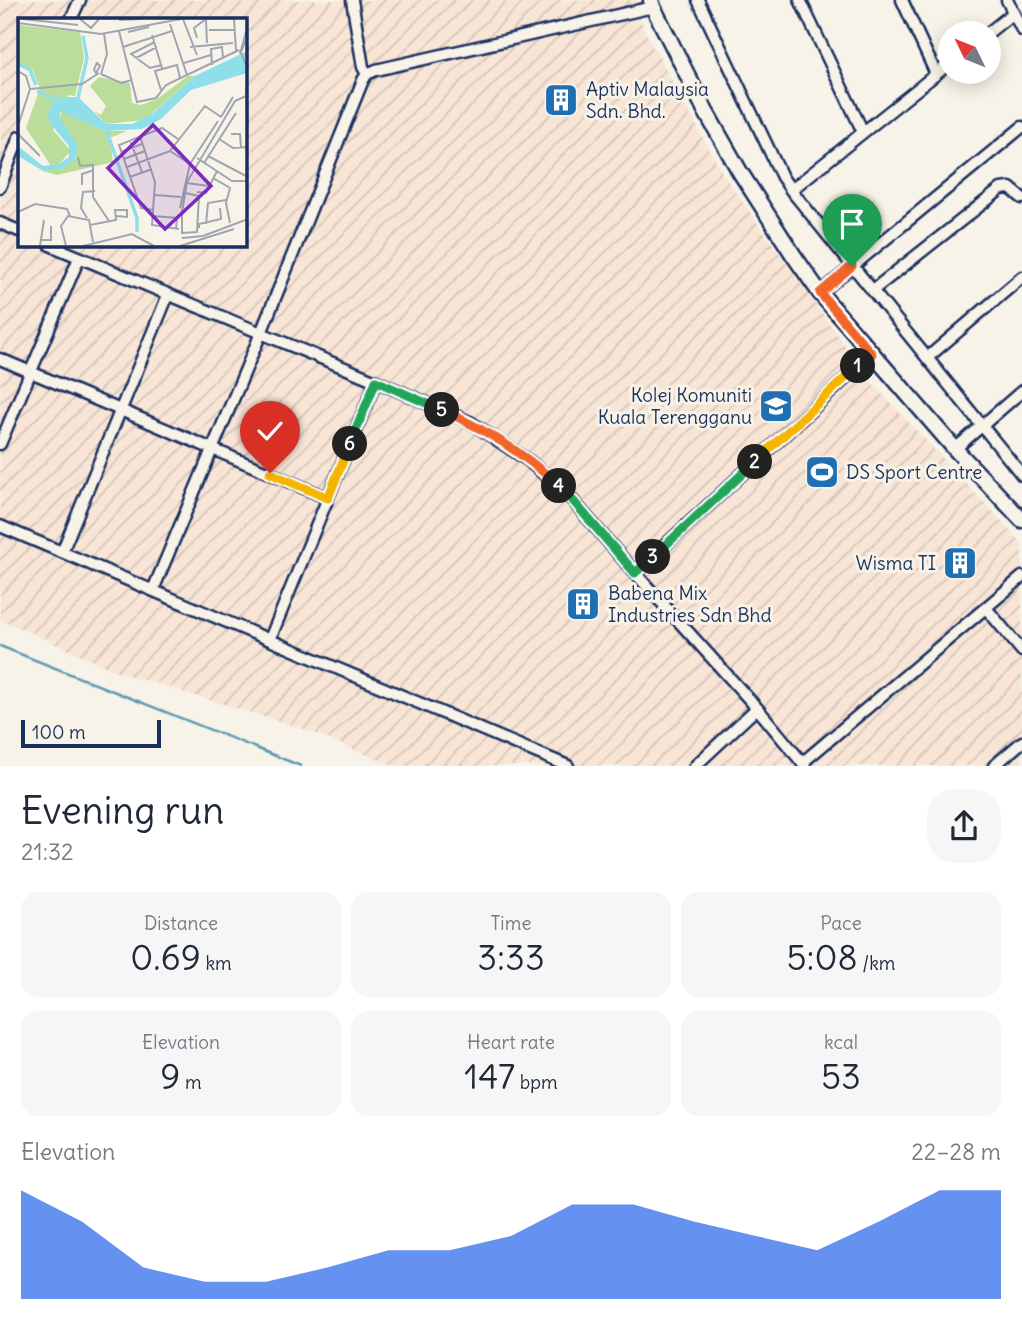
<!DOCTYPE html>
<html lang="en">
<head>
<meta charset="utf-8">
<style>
  body { margin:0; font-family:Delius,sans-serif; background:#f6f6f7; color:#1f2937; height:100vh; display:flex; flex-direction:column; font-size:26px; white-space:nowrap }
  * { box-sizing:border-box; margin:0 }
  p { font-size:23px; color:#747a83 }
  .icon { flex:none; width:38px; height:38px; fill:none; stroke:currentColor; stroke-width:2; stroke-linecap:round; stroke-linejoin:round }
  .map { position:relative; height:766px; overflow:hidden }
  .details { display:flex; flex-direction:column; background:#fff; flex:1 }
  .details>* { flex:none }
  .needle { width:46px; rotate:313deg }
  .tools { position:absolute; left:938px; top:21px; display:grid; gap:14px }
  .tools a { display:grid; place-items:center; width:63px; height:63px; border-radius:50%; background:#fff; box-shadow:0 4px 18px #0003; font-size:35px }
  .scale { position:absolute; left:21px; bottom:18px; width:140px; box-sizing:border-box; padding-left:7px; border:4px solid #1b2f5e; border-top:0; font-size:19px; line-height:24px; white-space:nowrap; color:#1b2f5e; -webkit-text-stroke:5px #f7f3e8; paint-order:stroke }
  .pin { position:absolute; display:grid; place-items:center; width:60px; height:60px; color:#fff; margin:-72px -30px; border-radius:50% 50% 50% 0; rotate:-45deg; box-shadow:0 0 7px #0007 }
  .pin .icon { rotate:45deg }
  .km { position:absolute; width:35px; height:35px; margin:-18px; border-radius:50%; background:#222; color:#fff; font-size:19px; line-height:35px; text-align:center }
  .round { display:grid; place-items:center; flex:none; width:74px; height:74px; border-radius:28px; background:#f6f6f7 }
  .summary { display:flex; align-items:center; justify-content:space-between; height:119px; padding:0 21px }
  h1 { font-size:38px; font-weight:600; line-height:52px }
  .figures { display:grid; grid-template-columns:repeat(3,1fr); gap:10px; height:119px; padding:7px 21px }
  .figures div { display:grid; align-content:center; border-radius:18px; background:#f6f6f7; text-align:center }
  .figures b { font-size:35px; font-weight:600 }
  .figures small { font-size:19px; font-weight:400 }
  .figures p { font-size:19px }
  .chart { height:196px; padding:14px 21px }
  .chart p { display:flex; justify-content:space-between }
  .chart svg { width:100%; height:126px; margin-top:7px; fill:#2563eb; opacity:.7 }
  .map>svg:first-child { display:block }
  .industrial { fill:url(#industrial-furrows); fill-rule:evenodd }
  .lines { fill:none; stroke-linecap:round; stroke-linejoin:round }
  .stream { stroke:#6099b2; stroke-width:2.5 }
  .street-casing { stroke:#1b2f5e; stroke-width:15 }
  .secondary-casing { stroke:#1b2f5e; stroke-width:19 }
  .street { stroke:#f7f3e8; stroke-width:10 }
  .secondary { stroke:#f7f3e8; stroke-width:14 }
  .split-1-casing { stroke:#fff; stroke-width:14 }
  .split-2-casing { stroke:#fff; stroke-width:14 }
  .split-3-casing { stroke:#fff; stroke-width:14 }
  .split-4-casing { stroke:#fff; stroke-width:14 }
  .split-5-casing { stroke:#fff; stroke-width:14 }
  .split-6-casing { stroke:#fff; stroke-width:14 }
  .split-7-casing { stroke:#fff; stroke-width:14 }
  .split-1 { stroke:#f0652b; stroke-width:9 }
  .split-2 { stroke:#f5b400; stroke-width:9 }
  .split-3 { stroke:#22a559; stroke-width:9 }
  .split-4 { stroke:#22a559; stroke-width:9 }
  .split-5 { stroke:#f0652b; stroke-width:9 }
  .split-6 { stroke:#22a559; stroke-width:9 }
  .split-7 { stroke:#f5b400; stroke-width:9 }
  .labels { text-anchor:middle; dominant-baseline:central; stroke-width:6; stroke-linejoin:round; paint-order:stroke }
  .poi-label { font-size:19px; fill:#1b2f5e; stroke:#f7f3e8; text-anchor:start }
  .inset-river { fill:none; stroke:#8edfea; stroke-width:3.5 }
  .inset-road { fill:none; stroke:#9fa5b1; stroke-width:2 }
  .view { fill:#7b2cbf; fill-opacity:0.15; stroke:#7b2cbf; stroke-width:3.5 }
  .inset-edge { fill:none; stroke:#1b2f5e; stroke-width:3.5 }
</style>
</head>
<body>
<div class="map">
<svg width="1022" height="766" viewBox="0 0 1022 766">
  <defs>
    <pattern id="industrial-furrows" width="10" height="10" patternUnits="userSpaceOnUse" patternTransform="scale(1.75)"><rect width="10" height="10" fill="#f8e5d6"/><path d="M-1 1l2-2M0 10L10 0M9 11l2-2" fill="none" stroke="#d4c5ba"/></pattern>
  </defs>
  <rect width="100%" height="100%" fill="#f7f3e8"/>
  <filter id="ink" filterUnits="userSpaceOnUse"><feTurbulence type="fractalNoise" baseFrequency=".0143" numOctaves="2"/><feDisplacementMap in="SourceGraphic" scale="14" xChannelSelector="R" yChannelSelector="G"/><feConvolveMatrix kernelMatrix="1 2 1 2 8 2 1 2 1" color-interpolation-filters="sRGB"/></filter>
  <g filter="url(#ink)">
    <path class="industrial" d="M1,0H635L644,30L724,176L872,383L1022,543V766H394L304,729L118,672L0,619ZM19,19H245V245H19Z"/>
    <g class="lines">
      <path class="stream" d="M0,646L301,766"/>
      <g class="street-casing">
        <path id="street" d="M352,0L363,67L367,74
          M698,0L782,177L791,190L1022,475
          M800,0L863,132
          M902,0L936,74
          M1007,0L1022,30
          M71,19L80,0
          M988,33L1013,13
          M0,187L19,137
          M791,190L950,63
          M0,223L19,231
          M50,245L376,381L470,422L529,461L568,495L635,573L757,708L805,766
          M873,290L1001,189L1010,188L1022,198
          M820,293L1022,127
          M927,358L1022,277
          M0,359L328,498
          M0,444L79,258
          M955,449L1022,391
          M0,526L568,766
          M62,552L168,295
          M635,573L872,354
          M153,590L261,333L363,80L367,74L376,70L653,7
          M986,608L1022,651
          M270,639L376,381
          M802,763L1022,577
          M695,766L757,708
          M994,766L1022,742"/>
      </g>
      <g class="secondary-casing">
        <path id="secondary" d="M651,0L653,7L706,112L740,172L794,256L820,293L955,449L1022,520"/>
      </g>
      <use href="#street" class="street"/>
      <use href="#secondary" class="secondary"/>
    </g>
  </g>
  <g class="lines" filter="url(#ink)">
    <g class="split-1-casing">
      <path id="split-1" d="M852,266L820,293L872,354L858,366"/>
    </g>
    <g class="split-2-casing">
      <path id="split-2" d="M755,462L858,366"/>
    </g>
    <g class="split-3-casing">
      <path id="split-3" d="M653,557L755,462"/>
    </g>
    <g class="split-4-casing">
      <path id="split-4" d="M559,486L568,495L635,573L653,557"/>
    </g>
    <g class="split-5-casing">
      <path id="split-5" d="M442,410C485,429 525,454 559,486"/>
    </g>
    <g class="split-6-casing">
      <path id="split-6" d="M350,444L376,381L442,410"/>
    </g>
    <g class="split-7-casing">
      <path id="split-7" d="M270,473L328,498L350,444"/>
    </g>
    <use href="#split-1" class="split-1"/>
    <use href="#split-2" class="split-2"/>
    <use href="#split-3" class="split-3"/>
    <use href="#split-4" class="split-4"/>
    <use href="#split-5" class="split-5"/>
    <use href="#split-6" class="split-6"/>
    <use href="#split-7" class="split-7"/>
  </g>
  <defs>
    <g id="building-square" transform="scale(1.75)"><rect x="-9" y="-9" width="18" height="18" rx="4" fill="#1f6fb2" stroke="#f7f3e8"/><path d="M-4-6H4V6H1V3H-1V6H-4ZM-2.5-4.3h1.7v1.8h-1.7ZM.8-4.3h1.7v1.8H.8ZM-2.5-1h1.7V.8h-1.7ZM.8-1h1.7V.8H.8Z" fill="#fff"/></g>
    <g id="university-square" transform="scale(1.75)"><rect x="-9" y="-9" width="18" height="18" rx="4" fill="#1f6fb2" stroke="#f7f3e8"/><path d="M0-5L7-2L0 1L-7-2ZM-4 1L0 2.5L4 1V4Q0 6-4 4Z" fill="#fff"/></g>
    <g id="stadium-square" transform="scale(1.75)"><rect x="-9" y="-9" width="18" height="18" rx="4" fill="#1f6fb2" stroke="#f7f3e8"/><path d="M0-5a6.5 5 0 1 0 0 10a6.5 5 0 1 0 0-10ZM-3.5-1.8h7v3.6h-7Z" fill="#fff"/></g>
  </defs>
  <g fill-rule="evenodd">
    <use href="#building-square" x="561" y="100"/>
    <use href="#university-square" x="776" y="406"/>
    <use href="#stadium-square" x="822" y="472"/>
    <use href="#building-square" x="960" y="563"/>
    <use href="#building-square" x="583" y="604"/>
  </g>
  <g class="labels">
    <g class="poi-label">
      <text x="586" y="89">Aptiv Malaysia<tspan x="586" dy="22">Sdn. Bhd.</tspan></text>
      <text x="752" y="395" text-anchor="end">Kolej Komuniti<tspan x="752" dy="22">Kuala Terengganu</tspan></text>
      <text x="846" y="472">DS Sport Centre</text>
      <text x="936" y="563" text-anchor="end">Wisma TI</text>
      <text x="608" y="593">Babena Mix<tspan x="608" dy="22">Industries Sdn Bhd</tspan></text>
    </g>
  </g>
  <g transform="translate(18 18)">
    <rect width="229" height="229" fill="#f7f3e8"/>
    <path d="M0,7L62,14L66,40L57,78L50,77L35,112L53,133L41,146L33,148L8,110L22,70L14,51L0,45Z" fill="#bade99"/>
    <path d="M170,58H177L126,102L88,106L76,93L83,97L88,88L72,68L81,59L112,65L114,85L123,87L139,81ZM44,91L87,113H109L92,120L95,144L39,157L25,153L57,141L42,100Z" fill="#bade99"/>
    <path d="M229,33V55L173,72L143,101L124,111L87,113L42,93V100L60,128L57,141L46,150L25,153L0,138V128L25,148L41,146L51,139V128L32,105L30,94L38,79H60L88,106H114L135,95L177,58Z" fill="#8edfea"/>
    <path class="inset-river" d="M0,46L12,52L18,67M19,73L38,82M60,80L69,40L65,18M89,114L119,200V214"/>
    <path class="inset-road" d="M5,1L60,7M62,1L73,10L81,1M165,1L179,37M216,1L218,33M101,2L122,1M188,2L189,25M0,5L83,16L163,1M152,6L169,57M229,10L222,36L230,18M191,12H216M101,13L119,84L138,80L148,67L221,32M110,14L131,9M134,17L144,50M179,20L176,10L188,1M137,24L113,36L132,50L144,47M105,29L154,13M172,29L215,25M222,32L230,52M118,40L139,29M79,45L82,48L78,55L76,52L79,44M166,45L193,37M194,47L193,31L204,29L205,39M0,53L8,58L12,71L0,108M83,56L89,36L86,16M83,56L103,65L114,62M228,69L230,109M12,71L64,66L81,55M143,72L137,53L159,47L162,60M203,99L215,79M0,116L22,138M213,116H222L223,130M122,118L137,164L134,207L161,211M201,121L215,130L230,129M112,122L124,154M152,133L187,88L203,99M103,134L124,126M190,138L230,159M60,139L62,148L75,147V179L91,203M179,140L214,163H230M106,141L127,133M186,145L218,95M109,149L152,133L172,146M112,159L134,151M195,160L212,170L208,185L212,205M168,165L191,168M64,167V156L76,152M179,174L188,175L199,153M167,175L181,178L179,214L164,215V194L169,164L217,83L228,78M137,177L163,179M162,190L172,146L200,103M135,192L123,190L101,127L144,110L160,121M0,194L17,186L49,191L52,198M135,198L159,200L158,211M69,200L63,190L65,174L77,173M188,206L190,185L208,182M72,207L98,202L97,192H109V199L98,198M181,210V206L203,201L202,190M164,220L185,218L230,201M23,222H33V208M22,228L26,202M48,228L43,208L50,198L71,202L75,224M65,228L114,216L136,228M162,228L216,211"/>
    <path class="view" d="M135,107L193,168L147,211L90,150Z"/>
    <rect width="229" height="229" class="inset-edge"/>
  </g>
</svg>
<div class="tools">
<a><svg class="needle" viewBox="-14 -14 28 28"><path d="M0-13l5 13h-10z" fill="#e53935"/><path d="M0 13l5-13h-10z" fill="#747a83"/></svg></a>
</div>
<div class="scale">100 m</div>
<div class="pin" style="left:852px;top:266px;background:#1e9e55"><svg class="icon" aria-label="arrive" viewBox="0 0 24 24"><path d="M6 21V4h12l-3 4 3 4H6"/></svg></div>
<div class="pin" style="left:270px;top:473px;background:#d93025"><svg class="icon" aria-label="check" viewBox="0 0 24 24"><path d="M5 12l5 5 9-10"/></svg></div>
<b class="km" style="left:858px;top:366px">1</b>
<b class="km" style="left:755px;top:462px">2</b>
<b class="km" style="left:653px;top:557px">3</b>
<b class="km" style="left:559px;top:486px">4</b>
<b class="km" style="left:442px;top:410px">5</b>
<b class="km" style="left:350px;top:444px">6</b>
</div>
<section class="details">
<div class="summary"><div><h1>Evening run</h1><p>21:32</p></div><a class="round"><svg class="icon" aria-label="share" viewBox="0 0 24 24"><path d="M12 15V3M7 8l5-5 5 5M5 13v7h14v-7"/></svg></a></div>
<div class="figures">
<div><p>Distance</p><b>0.69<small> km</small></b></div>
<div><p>Time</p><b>3:33</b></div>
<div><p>Pace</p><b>5:08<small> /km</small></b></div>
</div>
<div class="figures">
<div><p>Elevation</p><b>9<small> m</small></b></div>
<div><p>Heart rate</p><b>147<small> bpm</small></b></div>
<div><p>kcal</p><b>53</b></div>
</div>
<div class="chart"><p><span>Elevation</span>22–28 m</p>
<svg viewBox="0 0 160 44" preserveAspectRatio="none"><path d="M0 44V6L10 17L20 33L30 38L40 38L50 33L60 27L70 27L80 22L90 11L100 11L110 17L120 22L130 27L140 17L150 6L160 6V44z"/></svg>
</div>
</section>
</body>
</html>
